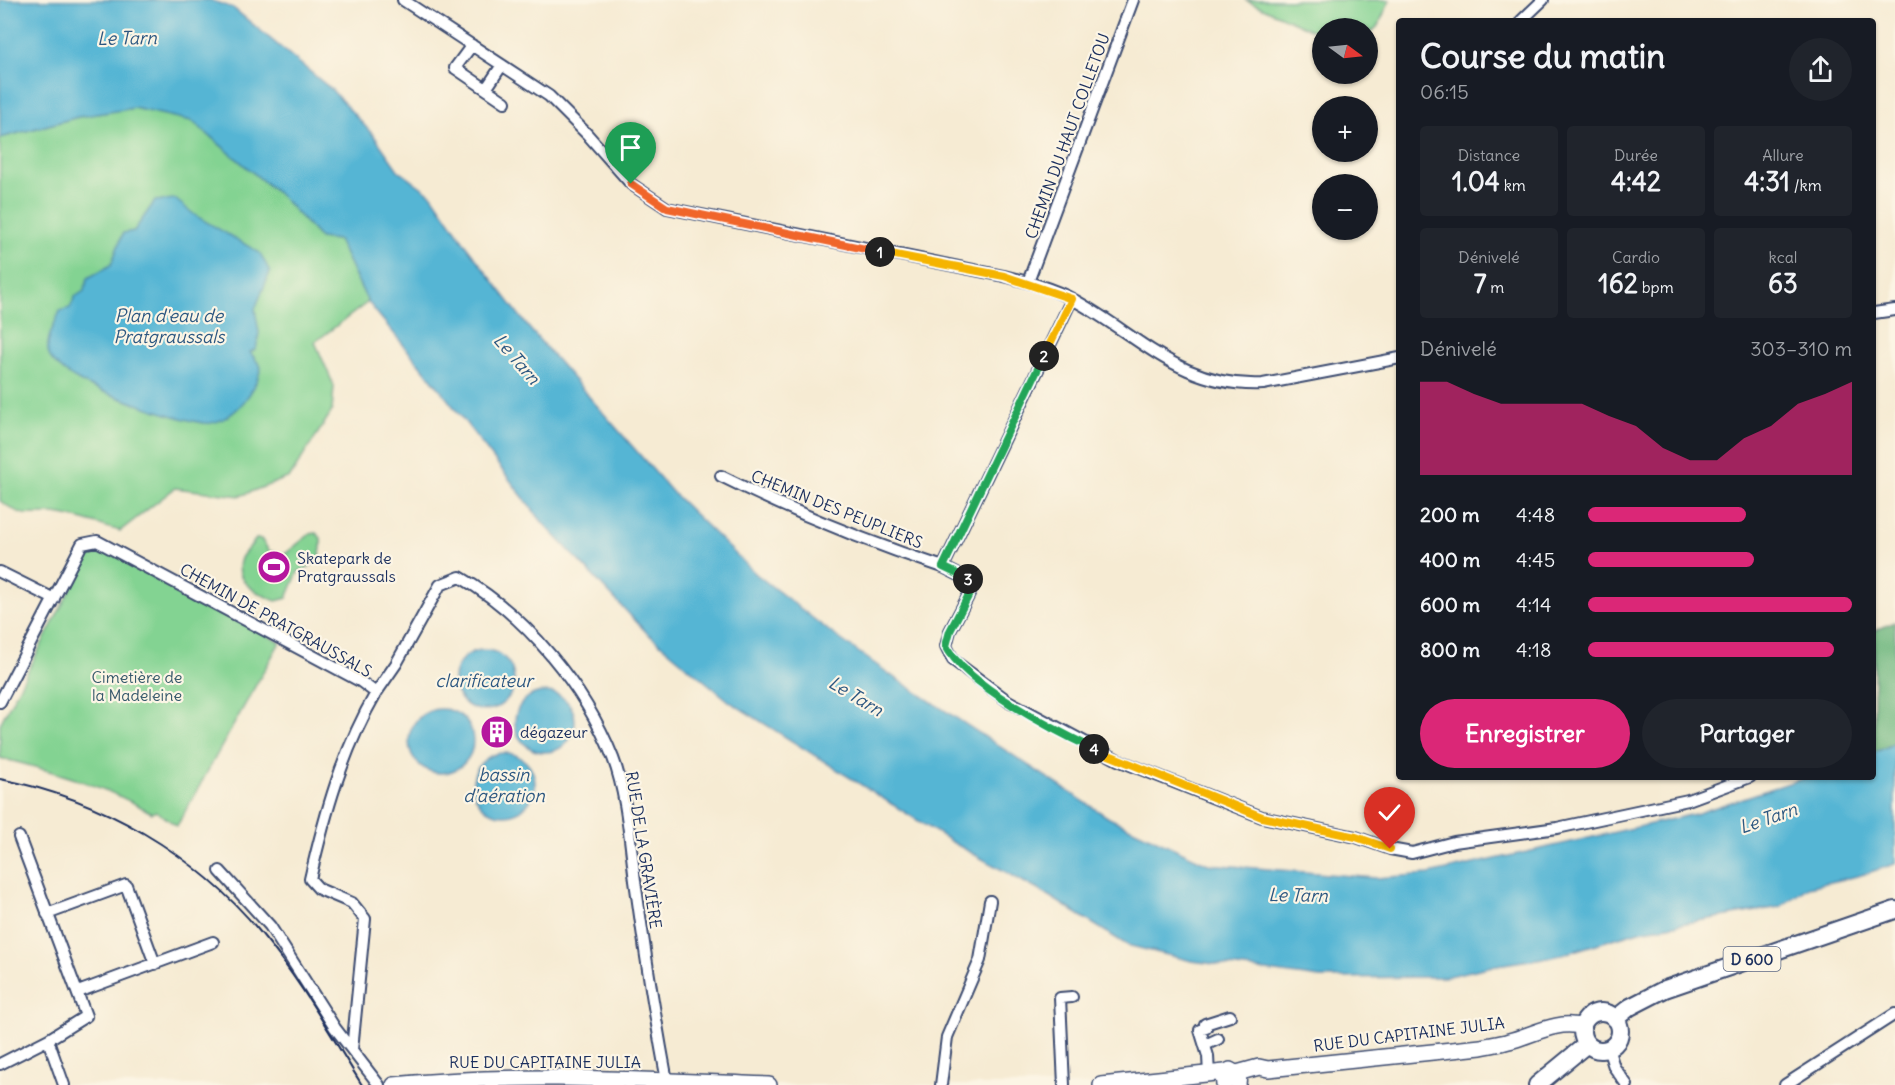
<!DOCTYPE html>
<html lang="fr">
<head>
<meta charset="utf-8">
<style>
  body { margin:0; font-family:Delius,sans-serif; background:#20242c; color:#f1f3f6; height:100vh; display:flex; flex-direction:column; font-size:22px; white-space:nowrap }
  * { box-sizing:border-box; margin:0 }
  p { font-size:20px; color:#9ea1a6 }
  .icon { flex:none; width:33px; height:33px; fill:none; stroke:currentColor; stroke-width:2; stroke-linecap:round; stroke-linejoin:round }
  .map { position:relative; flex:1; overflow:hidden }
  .sheet { position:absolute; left:1396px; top:18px; width:480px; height:762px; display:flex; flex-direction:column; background:#171b24; border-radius:6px; box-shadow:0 2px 4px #0004 }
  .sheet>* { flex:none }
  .needle { width:39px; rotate:105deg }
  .controls { position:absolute; left:1312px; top:18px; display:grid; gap:12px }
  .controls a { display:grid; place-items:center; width:66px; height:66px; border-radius:50%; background:#171b24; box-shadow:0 2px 4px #0004; font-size:30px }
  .pin { position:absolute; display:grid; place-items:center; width:51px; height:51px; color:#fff; margin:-62px -26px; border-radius:50% 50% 50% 0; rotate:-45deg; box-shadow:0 0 6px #0007 }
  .pin .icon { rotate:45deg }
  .km { position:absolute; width:30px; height:30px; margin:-15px; border-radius:50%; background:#222; color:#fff; font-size:16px; line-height:30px; text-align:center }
  .round { display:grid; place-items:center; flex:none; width:63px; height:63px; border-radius:32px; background:#20242c }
  .summary { display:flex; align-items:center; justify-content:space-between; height:102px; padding:0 24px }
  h1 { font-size:33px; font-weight:800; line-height:45px }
  .stats { display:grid; grid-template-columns:repeat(3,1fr); gap:9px; height:102px; padding:6px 24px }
  .stats div { display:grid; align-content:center; border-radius:6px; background:#20242c; text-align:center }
  .stats b { font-size:26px; font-weight:800 }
  .stats small { font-size:16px; font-weight:400 }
  .stats p { font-size:16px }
  .chart { height:168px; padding:12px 24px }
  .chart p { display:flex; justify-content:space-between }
  .chart svg { width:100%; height:108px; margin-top:6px; fill:#db2777; opacity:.7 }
  .primary-button { display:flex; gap:12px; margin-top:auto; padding:12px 24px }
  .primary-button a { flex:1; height:69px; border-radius:36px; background:#db2777; color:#fff; font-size:24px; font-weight:800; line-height:69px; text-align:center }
  .primary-button a+a { background:#20242c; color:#f1f3f6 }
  ul { padding:0 24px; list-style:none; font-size:20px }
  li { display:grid; grid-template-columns:96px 72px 1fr; align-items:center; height:45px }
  li i { height:15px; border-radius:8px; background:#db2777 }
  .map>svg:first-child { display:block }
  .green { fill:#83d392; stroke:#4f8178; stroke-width:1.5 }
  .forest { fill:#6ab57c; stroke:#42726d; stroke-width:1.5 }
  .water { fill:#55b5d4; stroke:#387299; stroke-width:1.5 }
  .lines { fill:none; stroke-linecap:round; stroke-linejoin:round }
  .street-casing { stroke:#3c4b70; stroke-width:14 }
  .secondary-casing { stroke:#3c4b70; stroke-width:18 }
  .primary-casing { stroke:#3c4b70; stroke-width:20 }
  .street { stroke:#fff; stroke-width:10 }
  .secondary { stroke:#fff; stroke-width:15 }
  .primary { stroke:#fff; stroke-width:16 }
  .rail { stroke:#1b2f5e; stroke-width:2 }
  .split-1-casing { stroke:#fff; stroke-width:12 }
  .split-2-casing { stroke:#fff; stroke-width:12 }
  .split-3-casing { stroke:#fff; stroke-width:12 }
  .split-4-casing { stroke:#fff; stroke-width:12 }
  .split-5-casing { stroke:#fff; stroke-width:12 }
  .split-1 { stroke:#f0652b; stroke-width:8 }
  .split-2 { stroke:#f5b400; stroke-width:8 }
  .split-3 { stroke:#22a559; stroke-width:8 }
  .split-4 { stroke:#22a559; stroke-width:8 }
  .split-5 { stroke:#f5b400; stroke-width:8 }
  .labels { text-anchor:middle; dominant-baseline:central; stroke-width:4.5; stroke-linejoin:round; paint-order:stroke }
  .shield { fill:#fcf5e5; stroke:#5e6a86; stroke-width:1.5 }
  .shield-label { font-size:15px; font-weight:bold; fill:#1b2f5e }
  .street-label { font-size:16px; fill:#1b2f5e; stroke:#fcf5e5 }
  .poi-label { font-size:16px; fill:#1b2f5e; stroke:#fcf5e5; text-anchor:start }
  .park-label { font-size:16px; fill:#35586b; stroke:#fcf5e5 }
  .water-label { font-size:18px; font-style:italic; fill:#2c5781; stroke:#fcf5e5 }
</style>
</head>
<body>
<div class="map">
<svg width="1895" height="1085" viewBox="0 0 1895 1085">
  <rect width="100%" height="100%" fill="#fcf5e5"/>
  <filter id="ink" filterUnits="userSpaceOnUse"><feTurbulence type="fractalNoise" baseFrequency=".0167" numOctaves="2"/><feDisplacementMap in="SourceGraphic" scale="12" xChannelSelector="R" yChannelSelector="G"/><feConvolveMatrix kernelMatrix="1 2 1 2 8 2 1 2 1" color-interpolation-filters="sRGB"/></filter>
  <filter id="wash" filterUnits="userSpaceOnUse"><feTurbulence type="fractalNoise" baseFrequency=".008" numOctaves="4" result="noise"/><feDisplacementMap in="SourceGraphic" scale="24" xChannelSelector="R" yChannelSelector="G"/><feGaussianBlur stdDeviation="1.35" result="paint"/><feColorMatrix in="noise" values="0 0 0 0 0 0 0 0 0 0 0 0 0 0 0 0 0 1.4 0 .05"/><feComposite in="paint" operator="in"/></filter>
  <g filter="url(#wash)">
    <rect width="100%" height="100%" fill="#f6ebd3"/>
    <path class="green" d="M1245,0H1390L1378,26L1368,35V28H1323V35Z
      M134,108L192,121L282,197L320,238L338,240L368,302L315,342L334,386L332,411L290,477L240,496L175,488L120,531C98,525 74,515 52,514C22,513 28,520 0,501V138L78,117Z
      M316,533L321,538C322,562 318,562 298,572L287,598L276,601C259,594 232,583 241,558C244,552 252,545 256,539H261L269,551L285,554L310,534Z
      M94,544L280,642L177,826L156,811L152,813C104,785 53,771 0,758V724Z"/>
    <path class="forest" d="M1895,622V743L1874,753V631Z"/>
    <path class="water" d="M0,0H210L233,8L331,89L375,137L398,170L432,195L468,248L529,328L674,494L756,574L833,634L895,678L1109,818L1208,864L1376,878L1429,874L1695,814L1807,777H1874V753L1895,743V864L1858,876L1808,887L1780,907L1639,931L1557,956L1497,965L1444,977L1320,978L1192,961L1127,945L1049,896L952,842L730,702L647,633L543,523L439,388L368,302L338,240L320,238L282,197L192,121L134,108L78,117L0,138Z
      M175,199L196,216L260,253L270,272L255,309L259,333L256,349L250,352L261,367C256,390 237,418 211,423C194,426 93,390 76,379C68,375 52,363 49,355C44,341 55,324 60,311L70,308L75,297L84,291L88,278L111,265L123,233L134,231L155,201Z
      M454 680a30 30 0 1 1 60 0a30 30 0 1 1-60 0Z
      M515 722a30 30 0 1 1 60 0a30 30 0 1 1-60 0Z
      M409 741a32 32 0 1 1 64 0a32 32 0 1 1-64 0Z
      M473 784a31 31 0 1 1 62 0a31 31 0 1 1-62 0Z"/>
  </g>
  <g filter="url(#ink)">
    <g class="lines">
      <g class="street-casing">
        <path id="street" d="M403,0L549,96L587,134L631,184L667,208L1004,276C1028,282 1052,288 1074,300C1140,336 1181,388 1263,384L1400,358
          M1521,21L1543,0
          M472,45L455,68L505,102
          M486,89L502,65
          M1028,282L1133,0
          M1874,313L1895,310
          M721,476C793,512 867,542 943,567L1072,299
          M943,567L975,583L950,631L946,646L953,660L1008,701L1118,760L1262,817L1356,837L1390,849L1412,853L1454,842L1557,828L1688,800L1750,777
          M0,572L54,599
          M376,693L396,664L440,585L460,577C526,615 585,687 613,758C628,798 630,846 636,888C645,953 655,1017 667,1081
          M0,702L82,544L97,541L360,681L376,693C342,752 325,814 310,879L319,889L352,903L365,919L352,1050
          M220,871L270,926L335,1028L379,1085
          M47,914L126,885L155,964
          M78,992L213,942
          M48,1040L64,1085
          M1205,1045L1218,1039
          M1608,1048L1614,1067L1627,1085
          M0,1064L49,1039L86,1016L19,837
          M1209,1075L1208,1056L1200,1030L1206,1028L1205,1024L1230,1016
          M941,1085L947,1037L980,960L990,901
          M1064,1085L1060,998L1072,997
          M1785,1085L1895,1014"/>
      </g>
      <g class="secondary-casing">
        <path id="secondary" d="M1237,1073L1259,1067L1268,1069L1481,1047C1490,1045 1500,1044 1509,1041C1533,1035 1558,1019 1583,1027
          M394,1085C518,1072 644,1080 769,1085
          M1101,1085L1225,1072
          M1224,1085L1223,1074L1230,1070L1239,1075L1238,1085"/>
      </g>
      <g class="primary-casing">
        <path id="primary" d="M1582 1031a19 19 0 1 1 38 0a19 19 0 1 1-38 0Z
          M1615,1019L1630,1007L1665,989L1895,910
          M1537,1085L1587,1044"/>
      </g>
      <use href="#street" class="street"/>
      <use href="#secondary" class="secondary"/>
      <use href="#primary" class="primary"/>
      <path class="rail" d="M0,779C101,798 196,854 261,933C300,980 330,1034 362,1085"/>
    </g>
  </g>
  <g class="lines" filter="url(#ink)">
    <g class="split-1-casing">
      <path id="split-1" d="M631,184L667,208L880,252"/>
    </g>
    <g class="split-2-casing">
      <path id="split-2" d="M880,252L1004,276L1072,299L1044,356"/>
    </g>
    <g class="split-3-casing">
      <path id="split-3" d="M968,579L943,567L1044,356"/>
    </g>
    <g class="split-4-casing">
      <path id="split-4" d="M968,579L975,583L950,631L946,646C966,685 1054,730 1094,749"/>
    </g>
    <g class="split-5-casing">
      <path id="split-5" d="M1094,749L1262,817L1356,837L1390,849"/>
    </g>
    <use href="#split-1" class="split-1"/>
    <use href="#split-2" class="split-2"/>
    <use href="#split-3" class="split-3"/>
    <use href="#split-4" class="split-4"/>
    <use href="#split-5" class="split-5"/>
  </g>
  <defs>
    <g id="stadium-disc" transform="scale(1.725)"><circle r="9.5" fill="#b5179e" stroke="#fcf5e5"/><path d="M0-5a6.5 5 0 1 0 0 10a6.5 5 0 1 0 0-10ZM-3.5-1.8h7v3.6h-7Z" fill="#fff"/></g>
    <g id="building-disc" transform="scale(1.725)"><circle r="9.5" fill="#b5179e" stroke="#fcf5e5"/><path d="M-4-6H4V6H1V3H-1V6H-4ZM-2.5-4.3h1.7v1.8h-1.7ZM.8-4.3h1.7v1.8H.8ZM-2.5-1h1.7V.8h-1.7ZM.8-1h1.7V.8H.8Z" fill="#fff"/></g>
  </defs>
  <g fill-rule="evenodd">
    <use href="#stadium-disc" x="274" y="567"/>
    <use href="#building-disc" x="497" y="732"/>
  </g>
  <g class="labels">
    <rect class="shield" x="1723.5" y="947" width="57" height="24" rx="4.5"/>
    <g class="shield-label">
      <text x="1752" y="959">D 600</text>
    </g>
    <g class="street-label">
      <text transform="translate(1067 136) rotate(-70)">CHEMIN DU HAUT COLLETOU</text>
      <text transform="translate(837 509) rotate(22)">CHEMIN DES PEUPLIERS</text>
      <text transform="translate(276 620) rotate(29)">CHEMIN DE PRATGRAUSSALS</text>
      <text transform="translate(644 850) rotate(81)">RUE DE LA GRAVIÈRE</text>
      <text transform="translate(1409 1034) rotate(-7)">RUE DU CAPITAINE JULIA</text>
      <text x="545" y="1062">RUE DU CAPITAINE JULIA</text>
    </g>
    <g class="poi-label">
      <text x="297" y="558">Skatepark de<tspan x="297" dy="18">Pratgraussals</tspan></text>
      <text x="520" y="732">dégazeur</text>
    </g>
    <g class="park-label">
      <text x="137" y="677">Cimetière de<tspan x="137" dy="18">la Madeleine</tspan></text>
    </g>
    <g class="water-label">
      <text transform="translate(127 38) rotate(-1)">Le Tarn</text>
      <text x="169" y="315">Plan d'eau de<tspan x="169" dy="21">Pratgraussals</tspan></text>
      <text transform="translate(517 359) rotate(49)">Le Tarn</text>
      <text x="484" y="680">clarificateur</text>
      <text transform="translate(856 696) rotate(31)">Le Tarn</text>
      <text x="504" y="774">bassin<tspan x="504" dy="21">d'aération</tspan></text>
      <text transform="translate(1768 818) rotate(-19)">Le Tarn</text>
      <text transform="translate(1298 895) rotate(1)">Le Tarn</text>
    </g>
  </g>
</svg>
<div class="controls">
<a><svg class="needle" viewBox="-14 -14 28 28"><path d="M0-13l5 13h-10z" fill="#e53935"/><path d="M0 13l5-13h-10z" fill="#9ea1a6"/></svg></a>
<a>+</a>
<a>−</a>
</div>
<div class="pin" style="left:631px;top:184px;background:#1e9e55"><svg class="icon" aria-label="arrive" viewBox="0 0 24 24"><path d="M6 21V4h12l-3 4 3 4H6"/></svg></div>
<div class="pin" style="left:1390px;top:849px;background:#d93025"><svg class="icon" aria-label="check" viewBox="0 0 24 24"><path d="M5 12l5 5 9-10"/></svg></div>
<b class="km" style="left:880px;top:252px">1</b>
<b class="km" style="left:1044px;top:356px">2</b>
<b class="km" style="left:968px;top:579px">3</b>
<b class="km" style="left:1094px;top:749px">4</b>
<section class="sheet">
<div class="summary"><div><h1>Course du matin</h1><p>06:15</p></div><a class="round"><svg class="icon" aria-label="share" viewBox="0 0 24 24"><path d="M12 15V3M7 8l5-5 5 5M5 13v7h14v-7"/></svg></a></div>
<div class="stats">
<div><p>Distance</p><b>1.04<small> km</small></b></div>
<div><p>Durée</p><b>4:42</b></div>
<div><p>Allure</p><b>4:31<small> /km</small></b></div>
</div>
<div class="stats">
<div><p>Dénivelé</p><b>7<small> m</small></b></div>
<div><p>Cardio</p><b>162<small> bpm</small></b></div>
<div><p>kcal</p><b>63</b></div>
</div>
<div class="chart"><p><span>Dénivelé</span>303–310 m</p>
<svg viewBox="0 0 160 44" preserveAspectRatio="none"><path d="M0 44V6L10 6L20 11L30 15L40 15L50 15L60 15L70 20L80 24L90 33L100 38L110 38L120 29L130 24L140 15L150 11L160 6V44z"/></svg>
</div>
<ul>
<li><b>200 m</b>4:48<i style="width:60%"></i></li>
<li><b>400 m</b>4:45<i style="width:63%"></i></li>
<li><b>600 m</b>4:14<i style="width:100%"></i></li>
<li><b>800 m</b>4:18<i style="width:93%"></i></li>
</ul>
<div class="primary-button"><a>Enregistrer</a><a>Partager</a></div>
</section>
</div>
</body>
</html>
